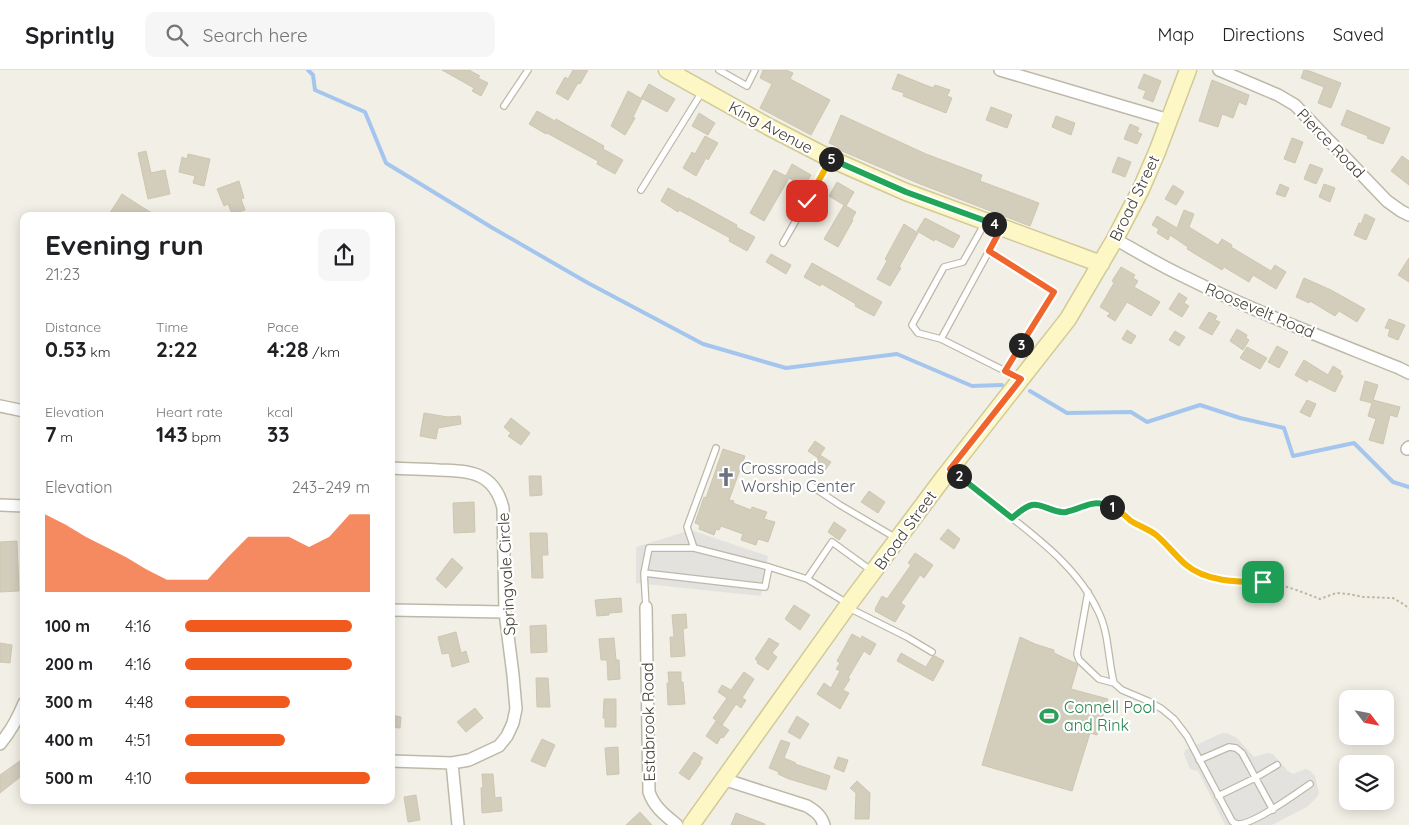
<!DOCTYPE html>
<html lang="en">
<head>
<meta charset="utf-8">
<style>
  body { margin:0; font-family:Quicksand,sans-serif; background:#f6f6f6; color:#202124; height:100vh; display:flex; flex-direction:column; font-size:19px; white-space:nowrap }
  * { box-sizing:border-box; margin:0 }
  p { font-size:16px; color:#757577 }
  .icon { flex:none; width:28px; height:28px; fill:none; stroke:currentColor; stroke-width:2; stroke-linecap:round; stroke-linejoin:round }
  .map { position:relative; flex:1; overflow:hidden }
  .drawer { position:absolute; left:20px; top:142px; width:375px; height:592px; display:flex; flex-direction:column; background:#fff; border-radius:10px; box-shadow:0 2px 12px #0003 }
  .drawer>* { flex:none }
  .needle { width:32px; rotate:122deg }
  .fabs { position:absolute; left:1339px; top:620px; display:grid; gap:10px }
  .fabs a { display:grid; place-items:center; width:55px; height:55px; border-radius:10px; background:#fff; box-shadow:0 2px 12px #0003; font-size:25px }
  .pin { position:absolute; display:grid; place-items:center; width:42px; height:42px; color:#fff; margin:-21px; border-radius:10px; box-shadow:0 2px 8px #0006 }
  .km { position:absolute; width:25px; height:25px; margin:-12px; border-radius:50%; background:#222; color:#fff; font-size:14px; line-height:25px; text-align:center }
  .round { display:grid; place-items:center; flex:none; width:52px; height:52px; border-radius:10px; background:#f6f6f6 }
  .head { display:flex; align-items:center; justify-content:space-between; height:85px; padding:0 25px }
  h1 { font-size:28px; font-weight:700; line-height:38px }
  .metrics { display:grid; grid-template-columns:repeat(3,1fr); gap:8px; height:85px; padding:5px 25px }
  .metrics div { display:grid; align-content:center }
  .metrics b { font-size:21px; font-weight:700 }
  .metrics small { font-size:14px; font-weight:400 }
  .metrics p { font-size:14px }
  .chart { height:140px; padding:10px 25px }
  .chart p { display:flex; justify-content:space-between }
  .chart svg { width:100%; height:90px; margin-top:5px; fill:#f25a1d; opacity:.7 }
  ul { padding:0 25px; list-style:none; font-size:16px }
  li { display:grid; grid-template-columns:80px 60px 1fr; align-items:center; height:38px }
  li i { height:12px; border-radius:6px; background:#f25a1d }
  header { display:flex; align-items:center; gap:30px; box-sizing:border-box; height:70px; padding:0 25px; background:#fff; border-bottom:1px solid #e0e0e0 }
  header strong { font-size:24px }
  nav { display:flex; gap:28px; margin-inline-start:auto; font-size:18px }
  .search { width:350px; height:45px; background:#f6f6f6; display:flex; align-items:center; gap:12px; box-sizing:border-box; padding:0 18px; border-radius:10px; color:#757577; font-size:19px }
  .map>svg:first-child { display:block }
  .parking { fill:#e3e2de }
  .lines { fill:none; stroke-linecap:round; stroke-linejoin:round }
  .stream { stroke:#a4c5ed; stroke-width:4 }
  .building { fill:#d3cdbc; stroke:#cec6af }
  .lane-casing { stroke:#bdb9a9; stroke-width:8 }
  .street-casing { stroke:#bdb9a9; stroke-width:14 }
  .secondary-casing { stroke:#d1c997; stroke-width:19 }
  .path { stroke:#bfb79b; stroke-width:2; stroke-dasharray:2.5 2.5; stroke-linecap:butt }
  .lane { stroke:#fff; stroke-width:5.5 }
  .street { stroke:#fff; stroke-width:11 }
  .secondary { stroke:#fdf7c6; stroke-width:16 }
  .split-1-casing { stroke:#fff; stroke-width:10 }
  .split-2-casing { stroke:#fff; stroke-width:10 }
  .split-3-casing { stroke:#fff; stroke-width:10 }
  .split-4-casing { stroke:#fff; stroke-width:10 }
  .split-5-casing { stroke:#fff; stroke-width:10 }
  .split-6-casing { stroke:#fff; stroke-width:10 }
  .split-1 { stroke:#f5b400; stroke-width:6 }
  .split-2 { stroke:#22a559; stroke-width:6 }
  .split-3 { stroke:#f0652b; stroke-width:6 }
  .split-4 { stroke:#f0652b; stroke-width:6 }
  .split-5 { stroke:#22a559; stroke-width:6 }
  .split-6 { stroke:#f5b400; stroke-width:6 }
  .labels { text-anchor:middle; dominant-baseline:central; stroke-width:4.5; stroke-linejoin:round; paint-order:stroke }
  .street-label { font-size:16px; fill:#454135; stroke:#fff }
  .worship-label { font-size:16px; fill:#5b616d; stroke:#fff; text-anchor:start }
  .leisure-label { font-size:16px; fill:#27864d; stroke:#fff; text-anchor:start }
</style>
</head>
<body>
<header>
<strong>Sprintly</strong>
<div class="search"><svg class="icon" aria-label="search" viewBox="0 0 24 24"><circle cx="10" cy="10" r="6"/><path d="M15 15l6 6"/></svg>Search here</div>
<nav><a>Map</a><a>Directions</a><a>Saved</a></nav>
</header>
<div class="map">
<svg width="1409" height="755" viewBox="0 0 1409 755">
  <rect width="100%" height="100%" fill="#f2f0e6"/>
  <path class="parking" d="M691,460L768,486L761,526L636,513V477Z
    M1222,663H1227L1237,668L1254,687L1267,683L1273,684L1288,701L1293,704L1305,699L1309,700L1315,706L1319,723L1317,727L1307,737L1272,755H1225L1198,701L1190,699L1184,684L1185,680Z"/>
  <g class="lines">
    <path class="stream" d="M308,0L313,5L315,20L365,42L386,93L491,157L588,213L703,274L786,298L897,284L972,316L1002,315
      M1030,321L1067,343L1131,342L1147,352L1200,335L1240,348L1284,358L1293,386L1354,373L1393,412L1409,417"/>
  </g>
  <path class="building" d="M442,0H469L480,6L478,8L488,13L481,26L472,21L474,18Z
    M573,0H588L580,14L578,13L568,30L556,23L565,7L568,9Z
    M763,0H786L793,3L790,9L830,30L811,65L760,38L772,14L760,8Z
    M1304,0H1307L1341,13L1331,38L1318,33L1324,17L1301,8Z
    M898,4L933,18L935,15L950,20L947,26L952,28L946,43L903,26L904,23L892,19Z
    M1144,4L1161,11L1153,32L1143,28L1146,21L1138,18Z
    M1212,10L1249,25L1246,35L1239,32L1233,48L1222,44L1218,57L1199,51Z
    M649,14L675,29L667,42L641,28Z
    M628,21L642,29L633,47L635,48L625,65L611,56Z
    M991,37L1012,45L1007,58L986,50Z
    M1347,40L1390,58L1383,74L1367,68L1368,66L1341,55Z
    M537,41L555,51L556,49L604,76L603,79L623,90L615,104L597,94L598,91L547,63L546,64L529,54Z
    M699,43L715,53L708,65L692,56Z
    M841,45L926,84L982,105L980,111L1039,133L1030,156L920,114L837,79L838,77L829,73Z
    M1056,46L1075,53L1071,65L1052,57Z
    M1130,54L1139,58L1137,62L1142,64L1137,74L1124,69Z
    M705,66L718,73L708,90L706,88L696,106L683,98L692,82L695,84Z
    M1292,68L1303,72L1295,93L1284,89Z
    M146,81L151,103L165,100L170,124L148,129L138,83Z
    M188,84L210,89L204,116L193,113L195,106L179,102L182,87L187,89Z
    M1402,86L1409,91V115L1391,101Z
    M1118,87L1131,92L1125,107L1112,102Z
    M792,94L811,105L804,117L789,108L764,151L750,143L774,100L786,106Z
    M1310,94L1323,99L1316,114L1304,109Z
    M239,111L244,128L241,129L245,140L232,144L228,134L224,136L217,119Z
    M837,112L854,122L846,136L856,142L852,149L853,150L838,177L824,169L844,135L829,126Z
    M1280,114L1289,118L1285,127L1276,124Z
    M1324,114L1335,118L1330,132L1319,127Z
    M1173,115L1184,122L1176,135L1165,129Z
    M668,118L688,129V128L737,155L736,157L755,167L747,181L729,171L730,168L679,140L678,142L661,131Z
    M122,124L142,137L157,146H108Z
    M1184,140L1194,144L1189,157L1218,175L1222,169L1232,175L1231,177L1271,201L1275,195L1286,202L1276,219L1253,205L1249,212L1224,197L1222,200L1187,179L1188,177L1170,165L1168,170L1157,163L1159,159L1152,155L1157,146L1177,158Z
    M1365,144L1375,149L1366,170L1354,165L1359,153L1361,154Z
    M925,148L960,166L953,178L935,169L934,171L917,161Z
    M904,154L918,163L899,197L901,198L890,216L877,209L887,191L885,189Z
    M771,184L791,195L786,204L766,192Z
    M1409,188V212L1398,205Z
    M812,193L882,232L874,246L855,236L856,234L822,214L820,216L804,207Z
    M1121,197L1135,205L1133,208L1138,211L1134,217L1160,232L1151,246L1127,232L1115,251L1107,246L1110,243L1100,237L1114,213L1112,211Z
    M1304,208L1331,220L1365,239L1357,252L1339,241L1335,246L1310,231L1309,233L1296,227Z
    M1179,223L1187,228L1184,233L1189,236L1182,247L1169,239Z
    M1209,242L1217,246L1215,250L1220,252L1212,265L1199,258Z
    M1389,249L1405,255L1398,270L1388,266L1390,259L1385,258Z
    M1237,259L1247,265L1246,268L1249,270L1243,280L1230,271Z
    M1127,260L1136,266L1131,274L1122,269Z
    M1175,261L1185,267L1179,276L1169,270Z
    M1277,276L1288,282L1279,298L1268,292Z
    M1247,277L1267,288L1260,299L1240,288Z
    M1304,290L1328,305L1333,296L1341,301L1340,304L1343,306L1335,322L1309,309L1307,312L1295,305Z
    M1365,311L1378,315L1373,330L1400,337L1397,347L1390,345L1383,374L1369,370L1376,349L1368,346L1372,333L1360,330Z
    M1307,330L1316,334L1310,347L1300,342Z
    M424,343L448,347L460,346L461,354L438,358L436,369L420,366Z
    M511,348L530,363L521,375L508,366L511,363L504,357Z
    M815,371L825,378L818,388L808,381Z
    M723,379L745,386L729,430L734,431L733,433L751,440L752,437L767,442L764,449L775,452L768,472L758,469L756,475L741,470L743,464L721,456L719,460L716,459L714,465L699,459L700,455L695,453L704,427L706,428Z
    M820,385L831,392L821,406L811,399Z
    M529,406H541L542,425L530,426Z
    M869,421L885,432L878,443L861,432Z
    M474,432L475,462L454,463L453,433Z
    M834,452L846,460L839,470L828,462Z
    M948,459L960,469L954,479L940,469Z
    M530,463H547L548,485H542L543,508H532Z
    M17,471L19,521L0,522V472Z
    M915,483L933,495L924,508L920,505L901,533L905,536L895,552L875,541L876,540L875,539L882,526L887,529L911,495L908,493Z
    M452,488L463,498L446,518L436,509Z
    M621,528L622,542L609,543V545L597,546L595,530Z
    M794,535L810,545L800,560L785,549Z
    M686,544L687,558L683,559L685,586L671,587L670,567H674L672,545Z
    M546,555L547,582L531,583L530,556Z
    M456,562L461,583L466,581L469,592L452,597L449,583L442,584L438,567Z
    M852,564L861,569L862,566L876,574L870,585L864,581L848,608L850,609L843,620L849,623L840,639L817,624L824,613L831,618L840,601L836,599L840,593L837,591Z
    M1020,567L1035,574L1054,580V583L1075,593L1078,595L1071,619L1108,629L1097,665L1090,663L1072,721L982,695Z
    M614,568L616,590H619L620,609L608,610L607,590H601L599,569Z
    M769,568L779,574L772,583L777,587L768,600L757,593L758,591L755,589Z
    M0,573L12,575L10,593L0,592Z
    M901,583L926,597L932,587L935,586L944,591L933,611L897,591Z
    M668,602H681V612H683L685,634L668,635L667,613H669Z
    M744,602L754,609L742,628L746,630L741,638L736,634L722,655L713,648L727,628L718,622L722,615L731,620Z
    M536,608H548L550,637H537Z
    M604,629H616V657H605V648H603Z
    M475,638L483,648L466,662L457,652Z
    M391,645L401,647L400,658L391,657Z
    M797,646L809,654L800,669L788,662Z
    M716,651L729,660L723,668L721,667L717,674L706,666Z
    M542,669L555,675L545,697L531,691Z
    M781,670L790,673L784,688L796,693L795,694L830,706L826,720L789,709L778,704L779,702L769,698Z
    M618,677L619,704L607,705L605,678Z
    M694,682L703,688L700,692L701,693L689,710L679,703Z
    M838,687L848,690L844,702L834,698Z
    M24,688V704L0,723V705Z
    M482,704H493L495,728L501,727L502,741L482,743L481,718L483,717Z
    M857,711L870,723L869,749H855L856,723L850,718Z
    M416,725L420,750L408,752L404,727Z
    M640,742L652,755H626Z
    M736,743L765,754V755H731Z"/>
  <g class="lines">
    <g class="lane-casing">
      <path id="lane" d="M719,0L747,16L755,0
        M504,36L528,0
        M641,120L702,22
        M783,173L830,91
        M989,181L1001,159
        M941,269L918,263L912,255L944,197L963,192L985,153
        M1005,301L1054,222L989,181L941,269L1019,308
        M952,400C969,414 985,428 1003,441C1039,469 1080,500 1099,543C1109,564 1108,590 1114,613
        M810,415L840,435L896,468
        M694,478L687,457L716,378
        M769,497L765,517L644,503L649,478H694L769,497L807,509L847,533
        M644,503L646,537
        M807,509L832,472L872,501
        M1088,522L1077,584L1079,590L1099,609L1114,613L1122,620L1148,631L1162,639L1174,649L1187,666L1232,751C1234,753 1235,754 1238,754C1253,755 1297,723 1310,714
        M849,538L907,567L932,582
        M1199,690L1229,677L1236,678L1242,683L1273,740
        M1218,726L1255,708L1277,695"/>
    </g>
    <g class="street-casing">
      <path id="street" d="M1000,0L1169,50
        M1219,0L1278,25L1295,35L1387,131L1401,141L1409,145
        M1115,169C1138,182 1161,196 1185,207C1255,242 1327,269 1399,298L1409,303
        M0,336L24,341
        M1407,379L1409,377
        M391,398C407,399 423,399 439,400C470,401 494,402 503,438L505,542L513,605L516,639L513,653L507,666L499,676L469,690L452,693L391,691
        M0,435L24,436
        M646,537L649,722C654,737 665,745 677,755
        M391,540L505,542
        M0,674C10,662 18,648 24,633
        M452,693L458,755
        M723,709L807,736C815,741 821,745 824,755"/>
    </g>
    <g class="secondary-casing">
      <path id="secondary" d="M667,0L769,57L831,89L906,122L1101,194
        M691,755L849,534L944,407L1068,249L1115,169L1141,119L1157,82L1188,0"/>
    </g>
    <path class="path" d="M1019,442C1042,426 1044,444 1065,442C1073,441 1081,434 1090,434C1111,431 1118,443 1134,452C1144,458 1154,462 1162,471C1175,483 1185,497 1203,504C1225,512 1240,510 1263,512C1283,514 1302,522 1320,529L1336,523L1348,524L1364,527L1393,528L1405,535L1409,539"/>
    <use href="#lane" class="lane"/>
    <use href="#street" class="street"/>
    <use href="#secondary" class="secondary"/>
  </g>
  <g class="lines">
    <g class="split-1-casing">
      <path id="split-1" d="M1112,437C1120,440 1125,446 1131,451C1139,456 1148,459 1155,464C1166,473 1175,485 1185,494C1206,512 1237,512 1263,512"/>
    </g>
    <g class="split-2-casing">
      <path id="split-2" d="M959,406L1012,448C1018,443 1024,437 1032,435C1043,433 1054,444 1066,442C1085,438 1091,428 1112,437"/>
    </g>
    <g class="split-3-casing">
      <path id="split-3" d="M959,406L950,399L1021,309L1005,301L1021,275"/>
    </g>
    <g class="split-4-casing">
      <path id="split-4" d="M994,154L1002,157L989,181L1054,222L1021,275"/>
    </g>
    <g class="split-5-casing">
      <path id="split-5" d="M831,89L906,122L994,154"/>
    </g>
    <g class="split-6-casing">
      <path id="split-6" d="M807,131L831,89"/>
    </g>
    <use href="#split-1" class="split-1"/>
    <use href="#split-2" class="split-2"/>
    <use href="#split-3" class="split-3"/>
    <use href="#split-4" class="split-4"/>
    <use href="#split-5" class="split-5"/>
    <use href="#split-6" class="split-6"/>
  </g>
  <defs>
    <g id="church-bare" transform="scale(1.5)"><path d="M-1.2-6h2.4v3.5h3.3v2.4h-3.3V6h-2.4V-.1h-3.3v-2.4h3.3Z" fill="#6b7280" stroke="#fff" stroke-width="2.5" paint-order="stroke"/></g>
    <g id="stadium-bare" transform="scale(1.5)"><path d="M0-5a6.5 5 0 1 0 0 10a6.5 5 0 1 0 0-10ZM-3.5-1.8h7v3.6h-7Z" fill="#2e9e5b" stroke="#fff" stroke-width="2.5" paint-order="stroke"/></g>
  </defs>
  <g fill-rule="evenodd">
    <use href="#church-bare" x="726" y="407"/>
    <use href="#stadium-bare" x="1049" y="646"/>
  </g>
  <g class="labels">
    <g class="street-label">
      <text transform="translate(771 57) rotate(28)">King Avenue</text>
      <text transform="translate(1331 73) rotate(46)">Pierce Road</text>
      <text transform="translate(1134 128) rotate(-64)">Broad Street</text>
      <text transform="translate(1260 240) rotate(23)">Roosevelt Road</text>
      <text transform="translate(905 460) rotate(-54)">Broad Street</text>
      <text transform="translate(506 504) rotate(-93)">Springvale Circle</text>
      <text transform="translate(648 652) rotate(-91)">Estabrook Road</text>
    </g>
    <g class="worship-label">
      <text x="741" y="398">Crossroads<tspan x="741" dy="18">Worship Center</tspan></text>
    </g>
    <g class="leisure-label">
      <text x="1064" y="637">Connell Pool<tspan x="1064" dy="18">and Rink</tspan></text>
    </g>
  </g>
</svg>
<div class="fabs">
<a><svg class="needle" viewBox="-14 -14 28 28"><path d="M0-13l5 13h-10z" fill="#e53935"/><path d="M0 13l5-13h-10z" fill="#757577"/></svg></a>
<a><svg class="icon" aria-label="layers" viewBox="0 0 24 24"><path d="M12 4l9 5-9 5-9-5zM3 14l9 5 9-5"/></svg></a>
</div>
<div class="pin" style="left:1263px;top:512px;background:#1e9e55"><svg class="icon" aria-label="arrive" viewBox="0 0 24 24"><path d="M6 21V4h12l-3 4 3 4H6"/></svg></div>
<div class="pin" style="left:807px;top:131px;background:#d93025"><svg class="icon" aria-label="check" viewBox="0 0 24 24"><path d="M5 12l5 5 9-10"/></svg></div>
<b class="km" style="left:1112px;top:437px">1</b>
<b class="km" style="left:959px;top:406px">2</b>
<b class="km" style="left:1021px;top:275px">3</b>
<b class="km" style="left:994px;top:154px">4</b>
<b class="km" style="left:831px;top:89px">5</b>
<section class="drawer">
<div class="head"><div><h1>Evening run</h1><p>21:23</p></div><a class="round"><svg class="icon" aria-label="share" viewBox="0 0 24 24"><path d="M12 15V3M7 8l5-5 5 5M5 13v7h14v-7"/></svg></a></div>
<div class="metrics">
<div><p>Distance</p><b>0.53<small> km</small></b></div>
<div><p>Time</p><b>2:22</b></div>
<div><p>Pace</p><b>4:28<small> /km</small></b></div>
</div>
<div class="metrics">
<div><p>Elevation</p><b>7<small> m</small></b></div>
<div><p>Heart rate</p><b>143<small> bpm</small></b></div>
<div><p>kcal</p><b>33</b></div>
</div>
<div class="chart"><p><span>Elevation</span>243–249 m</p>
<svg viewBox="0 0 160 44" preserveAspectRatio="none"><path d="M0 44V6L10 11L20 17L30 22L40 27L50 33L60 38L70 38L80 38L90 27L100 17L110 17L120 17L130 22L140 17L150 6L160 6V44z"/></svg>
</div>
<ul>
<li><b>100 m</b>4:16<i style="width:90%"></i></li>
<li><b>200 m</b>4:16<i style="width:90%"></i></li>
<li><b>300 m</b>4:48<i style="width:57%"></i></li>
<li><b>400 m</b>4:51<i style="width:54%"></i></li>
<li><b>500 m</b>4:10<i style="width:100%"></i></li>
</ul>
</section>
</div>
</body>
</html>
